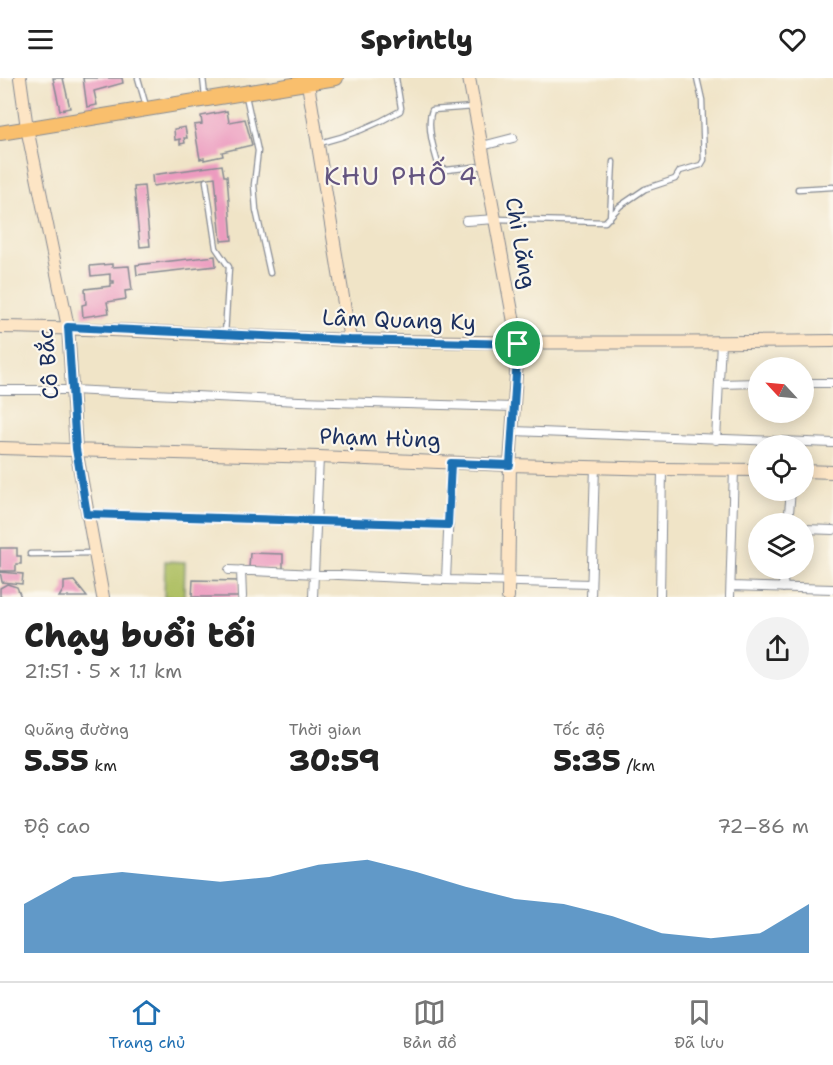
<!DOCTYPE html>
<html lang="vi">
<head>
<meta charset="utf-8">
<style>
  body { margin:0; font-family:"Shantell Sans",sans-serif; background:#f2f2f2; color:#222; height:100vh; display:flex; flex-direction:column; font-size:22px; white-space:nowrap }
  * { box-sizing:border-box; margin:0 }
  p { font-size:20px; color:#767676 }
  .icon { flex:none; width:33px; height:33px; fill:none; stroke:currentColor; stroke-width:2; stroke-linecap:round; stroke-linejoin:round }
  .map { position:relative; height:519px; overflow:hidden }
  .sheet { display:flex; flex-direction:column; background:#fff; flex:1 }
  .sheet>* { flex:none }
  .needle { width:39px; rotate:296deg }
  .controls { position:absolute; left:748px; top:279px; display:grid; gap:12px }
  .controls a { display:grid; place-items:center; width:66px; height:66px; border-radius:50%; background:#fff; box-shadow:0 3px 15px #0003; font-size:30px }
  .pin { position:absolute; display:grid; place-items:center; width:51px; height:51px; color:#fff; margin:-26px; border:3px solid #fff; border-radius:50%; box-shadow:0 2px 6px #0007 }
  .round { display:grid; place-items:center; flex:none; width:63px; height:63px; border-radius:32px; background:#f2f2f2 }
  .headline { display:flex; align-items:center; justify-content:space-between; height:102px; padding:0 24px }
  h1 { font-size:33px; font-weight:800; line-height:45px }
  .figures { display:grid; grid-template-columns:repeat(3,1fr); gap:9px; height:102px; padding:6px 24px }
  .figures div { display:grid; align-content:center }
  .figures b { font-size:30px; font-weight:800 }
  .figures small { font-size:16px; font-weight:400 }
  .figures p { font-size:16px }
  .chart { height:168px; padding:12px 24px }
  .chart p { display:flex; justify-content:space-between }
  .chart svg { width:100%; height:108px; margin-top:6px; fill:#1f6fb2; opacity:.7 }
  header { display:flex; justify-content:space-between; align-items:center; height:78px; padding:0 24px; background:#fff; font-size:27px; font-weight:800 }
  .dock { display:flex; justify-content:space-around; align-items:center; height:84px; border-top:2px solid #e0e0e0; background:#fff; font-size:16px; color:#767676 }
  .dock a { display:grid; justify-items:center; gap:3px }
  .dock .selected { color:#1f6fb2 }
  .map>svg:first-child { display:block }
  .green { fill:#afc063; stroke:#657860; stroke-width:1.5 }
  .building { fill:#ec9bbf }
  .lines { fill:none; stroke-linecap:round; stroke-linejoin:round }
  .lane-casing { stroke:#868a92; stroke-width:7 }
  .street-casing { stroke:#868a92; stroke-width:10 }
  .secondary-casing { stroke:#868a92; stroke-width:14 }
  .primary-casing { stroke:#868a92; stroke-width:16 }
  .lane { stroke:#fff; stroke-width:4.5 }
  .street { stroke:#fff; stroke-width:8 }
  .secondary { stroke:#fde5c5; stroke-width:12 }
  .primary { stroke:#f9bf6d; stroke-width:14 }
  .route-casing { stroke:#fff; stroke-width:12 }
  .route { stroke:#1f6fb2; stroke-width:8 }
  .labels { text-anchor:middle; dominant-baseline:central; stroke-width:4.5; stroke-linejoin:round; paint-order:stroke }
  .street-label { font-size:22px; fill:#1b2f5e; stroke:#fbf7ec }
  .quarter-label { font-size:26px; letter-spacing:1.5px; fill:#645580; stroke:#fbf7ec }
</style>
</head>
<body>
<header><svg class="icon" aria-label="menu" viewBox="0 0 24 24"><path d="M4 6h16M4 12h16M4 18h16"/></svg>Sprintly<svg class="icon" aria-label="heart" viewBox="0 0 24 24"><path d="M12 20l-8-8c-3-5 5-10 8-4 3-6 11-1 8 4z"/></svg></header>
<div class="map">
<svg width="833" height="519" viewBox="0 0 833 519">
  <rect width="100%" height="100%" fill="#fbf7ec"/>
  <filter id="ink" filterUnits="userSpaceOnUse"><feTurbulence type="fractalNoise" baseFrequency=".0167" numOctaves="2"/><feDisplacementMap in="SourceGraphic" scale="12" xChannelSelector="R" yChannelSelector="G"/><feConvolveMatrix kernelMatrix="1 2 1 2 8 2 1 2 1" color-interpolation-filters="sRGB"/></filter>
  <filter id="wash" filterUnits="userSpaceOnUse"><feTurbulence type="fractalNoise" baseFrequency=".008" numOctaves="4" result="noise"/><feDisplacementMap in="SourceGraphic" scale="24" xChannelSelector="R" yChannelSelector="G"/><feGaussianBlur stdDeviation="1.35" result="paint"/><feColorMatrix in="noise" values="0 0 0 0 0 0 0 0 0 0 0 0 0 0 0 0 0 1.4 0 .05"/><feComposite in="paint" operator="in"/></filter>
  <g filter="url(#wash)">
    <rect width="100%" height="100%" fill="#f0e4c7"/>
    <path class="green" d="M165,483L185,484L184,519H164Z"/>
    <g id="blocks">
      <path class="building" d="M53,0H63L70,30L60,32Z
        M83,0H122L123,5L94,13L97,27L87,29Z
        M227,33L229,44L245,41L252,67L222,74L223,78L204,82V80L200,81L194,47L202,46L201,38Z
        M185,49L187,60H184L185,65L180,66V61L175,62L174,51Z
        M222,87L224,98H227L232,162L221,163L215,99L153,108L152,97Z
        M144,108L150,168L140,169L134,109Z
        M215,178L216,188L137,197L136,187Z
        M112,186V189L129,188L132,212L125,213L126,221L107,224L109,235L83,239L82,227L86,226L85,211L111,208V205H114V203H110V196L91,198L90,188Z
        M0,470H17V478H21V486H16V493H0Z
        M250,475L283,476V491L249,490Z
        M0,494L23,496L22,506L2,504Z
        M193,502L239,503L238,519H192Z
        M74,503L87,519H59L64,511V504Z
        M7,506L17,509L21,519H0V510Z"/>
    </g>
  </g>
  <g filter="url(#ink)">
    <use href="#blocks" fill-opacity="0" stroke="#868a92" stroke-width="1.5"/>
    <g class="lines">
      <g class="lane-casing">
        <path id="lane" d="M138,0L146,28
          M203,0L205,18
          M246,18L258,73L254,107L256,132L270,195
          M474,29L432,32C426,47 434,73 439,89L446,92L483,88
          M320,65C349,58 374,48 400,33L401,30L396,0
          M206,103L216,170L229,189L225,257
          M798,111L833,109
          M610,140L613,84
          M496,141L605,144L620,128L645,111L675,101L680,93L701,87L704,82L702,22L697,0
          M30,476L94,475"/>
      </g>
      <g class="street-casing">
        <path id="street" d="M482,68L513,60
          M466,143L496,141
          M804,305H833
          M719,306L759,305
          M0,312H71L299,323L514,329
          M513,353L833,365
          M716,362L721,264
          M87,436L449,447
          M788,446L791,412
          M804,451L833,452
          M229,492L446,502L591,506
          M241,492L242,519
          M446,502L451,385
          M731,508L833,511
          M783,510L784,490
          M313,519L319,379
          M591,519L595,388
          M660,519L662,391
          M730,519L734,391"/>
      </g>
      <g class="secondary-casing">
        <path id="secondary" d="M20,0L27,50L68,249L76,371L103,519
          M307,0L350,262
          M469,0L518,266L510,387L508,519
          M0,249C118,250 235,259 353,262C513,266 673,265 833,263
          M0,370L319,379L510,387L662,391L759,392
          M804,393L833,394"/>
      </g>
      <g class="primary-casing">
        <path id="primary" d="M0,55L336,0"/>
      </g>
      <use href="#lane" class="lane"/>
      <use href="#street" class="street"/>
      <use href="#secondary" class="secondary"/>
      <use href="#primary" class="primary"/>
    </g>
  </g>
  <g class="lines" filter="url(#ink)">
    <g class="route-casing">
      <path id="route" d="M68,249L350,262L518,266L510,387L451,385L448,447L87,436L76,371Z"/>
    </g>
    <use href="#route" class="route"/>
  </g>
  <g class="labels">
    <g class="street-label">
      <text transform="translate(521 165) rotate(80)">Chi Lăng</text>
      <text transform="translate(399 242) rotate(2)">Lâm Quang Ky</text>
      <text transform="translate(48 286) rotate(-95)">Cô Bắc</text>
      <text transform="translate(380 360) rotate(2)">Phạm Hùng</text>
    </g>
    <g class="quarter-label">
      <text x="401" y="97">KHU PHỐ 4</text>
    </g>
  </g>
</svg>
<div class="controls">
<a><svg class="needle" viewBox="-14 -14 28 28"><path d="M0-13l5 13h-10z" fill="#e53935"/><path d="M0 13l5-13h-10z" fill="#767676"/></svg></a>
<a><svg class="icon" aria-label="locate" viewBox="0 0 24 24"><circle cx="12" cy="12" r="6"/><path d="M12 2v4M12 18v4M2 12h4M18 12h4"/></svg></a>
<a><svg class="icon" aria-label="layers" viewBox="0 0 24 24"><path d="M12 4l9 5-9 5-9-5zM3 14l9 5 9-5"/></svg></a>
</div>
<div class="pin" style="left:518px;top:266px;background:#1e9e55"><svg class="icon" aria-label="arrive" viewBox="0 0 24 24"><path d="M6 21V4h12l-3 4 3 4H6"/></svg></div>
</div>
<section class="sheet">
<div class="headline"><div><h1>Chạy buổi tối</h1><p>21:51 · 5 × 1.1 km</p></div><a class="round"><svg class="icon" aria-label="share" viewBox="0 0 24 24"><path d="M12 15V3M7 8l5-5 5 5M5 13v7h14v-7"/></svg></a></div>
<div class="figures">
<div><p>Quãng đường</p><b>5.55<small> km</small></b></div>
<div><p>Thời gian</p><b>30:59</b></div>
<div><p>Tốc độ</p><b>5:35<small> /km</small></b></div>
</div>
<div class="chart"><p><span>Độ cao</span>72–86 m</p>
<svg viewBox="0 0 160 44" preserveAspectRatio="none"><path d="M0 44V24L10 13L20 11L30 13L40 15L50 13L60 8L70 6L80 11L90 17L100 22L110 24L120 29L130 36L140 38L150 36L160 24V44z"/></svg>
</div>
</section>
<nav class="dock">
<a class="selected"><svg class="icon" aria-label="home" viewBox="0 0 24 24"><path d="M3 11l9-7 9 7M6 9v11h12V9"/></svg>Trang chủ</a>
<a><svg class="icon" aria-label="map" viewBox="0 0 24 24"><path d="M3 6l6-2 6 2 6-2v14l-6 2-6-2-6 2zM9 4v14M15 6v14"/></svg>Bản đồ</a>
<a><svg class="icon" aria-label="saved" viewBox="0 0 24 24"><path d="M7 4h10v16l-5-4-5 4z"/></svg>Đã lưu</a>
</nav>
</body>
</html>
